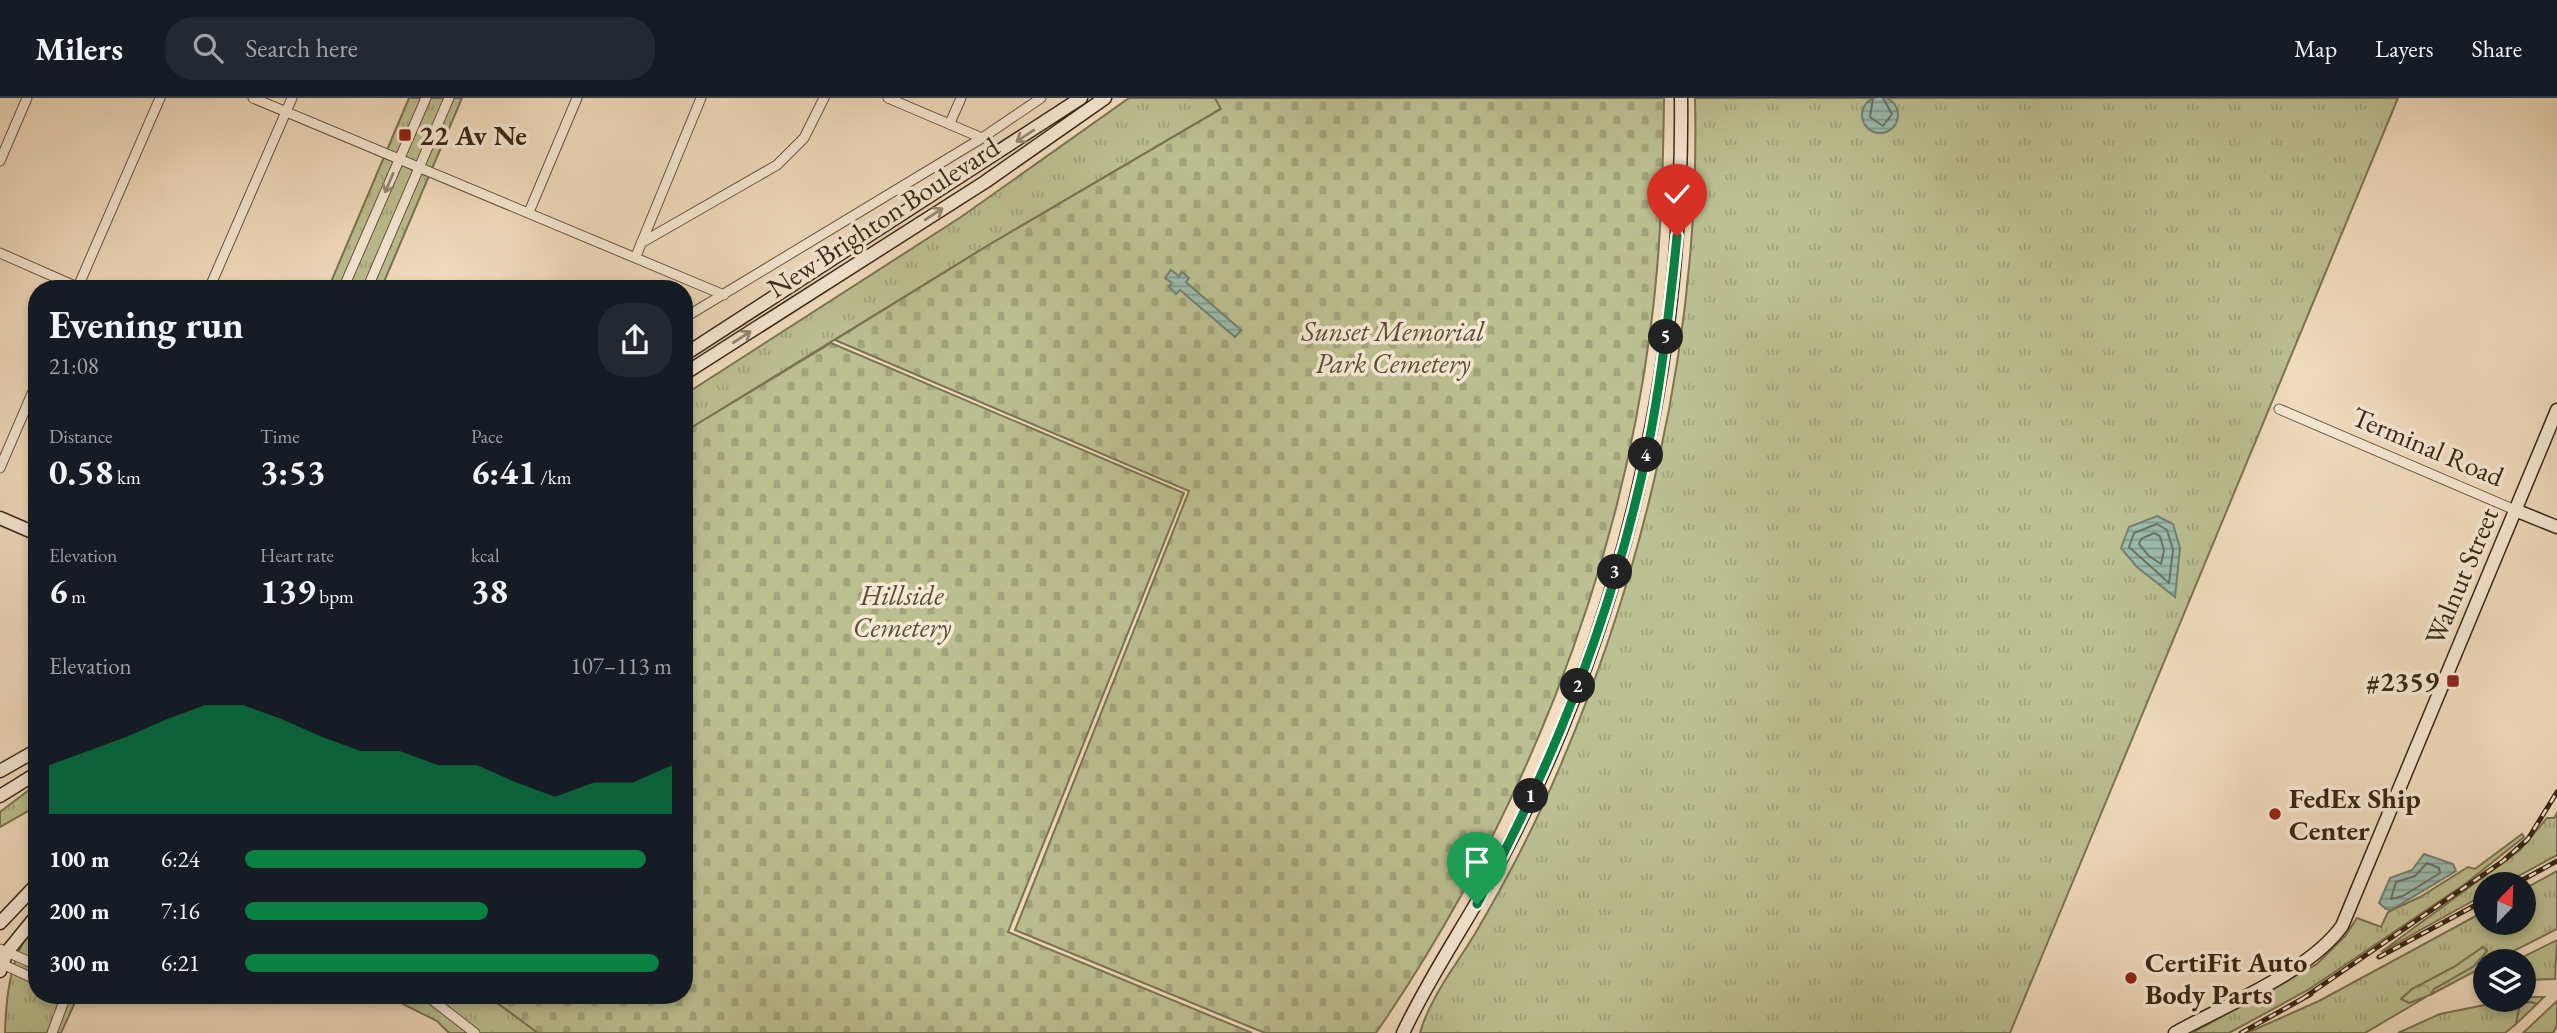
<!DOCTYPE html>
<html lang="en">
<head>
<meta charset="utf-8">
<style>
  body { margin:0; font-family:"EB Garamond",serif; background:#242831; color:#f1f3f6; height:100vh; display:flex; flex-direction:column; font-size:26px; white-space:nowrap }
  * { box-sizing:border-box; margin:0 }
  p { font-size:23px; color:#9ea1a6 }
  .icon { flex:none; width:38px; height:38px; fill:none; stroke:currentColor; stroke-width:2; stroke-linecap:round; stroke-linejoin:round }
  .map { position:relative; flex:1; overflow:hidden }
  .details { position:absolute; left:28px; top:182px; width:665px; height:724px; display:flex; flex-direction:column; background:#171b24; border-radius:28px; box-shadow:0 4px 10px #0003 }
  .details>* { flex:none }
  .needle { width:46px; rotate:23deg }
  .fabs { position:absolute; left:2473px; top:774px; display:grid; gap:14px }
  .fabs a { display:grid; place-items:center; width:63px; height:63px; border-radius:50%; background:#171b24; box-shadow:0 4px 10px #0003; font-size:35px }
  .pin { position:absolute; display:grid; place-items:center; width:60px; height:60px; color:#fff; margin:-72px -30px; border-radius:50% 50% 50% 0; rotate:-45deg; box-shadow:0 0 7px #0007 }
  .pin .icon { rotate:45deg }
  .km { position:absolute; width:35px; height:35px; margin:-18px; border-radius:50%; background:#222; color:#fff; font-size:19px; line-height:35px; text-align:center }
  .round { display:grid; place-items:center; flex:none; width:74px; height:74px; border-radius:28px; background:#242831 }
  .overview { display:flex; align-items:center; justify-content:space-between; height:119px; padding:0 21px }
  h1 { font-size:38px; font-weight:700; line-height:52px }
  .stats { display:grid; grid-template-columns:repeat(3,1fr); gap:10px; height:119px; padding:7px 21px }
  .stats div { display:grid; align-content:center }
  .stats b { font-size:35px; font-weight:700 }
  .stats small { font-size:19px; font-weight:400 }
  .stats p { font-size:19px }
  .chart { height:196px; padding:14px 21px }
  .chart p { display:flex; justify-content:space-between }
  .chart svg { width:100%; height:126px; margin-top:7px; fill:#0b8043; opacity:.7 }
  ul { padding:0 21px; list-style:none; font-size:23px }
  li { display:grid; grid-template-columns:112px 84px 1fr; align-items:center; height:52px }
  li i { height:18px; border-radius:9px; background:#0b8043 }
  header { display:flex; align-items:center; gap:42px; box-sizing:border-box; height:98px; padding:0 35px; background:#171b24; border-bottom:2px solid #363941 }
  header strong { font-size:33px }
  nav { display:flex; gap:38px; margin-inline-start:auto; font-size:24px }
  .search { width:490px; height:63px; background:#242831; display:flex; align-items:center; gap:18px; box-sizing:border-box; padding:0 24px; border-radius:28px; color:#9ea1a6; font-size:26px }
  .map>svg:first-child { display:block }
  .grass { fill:url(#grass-tufts); stroke:#7b7453; stroke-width:2 }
  .forest { fill:url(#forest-crowns); stroke:#7b7453; stroke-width:2 }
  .cemetery { fill:url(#cemetery-stones); stroke:#7b7453; stroke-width:2 }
  .water { fill:url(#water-rules); stroke:#748071; stroke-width:2 }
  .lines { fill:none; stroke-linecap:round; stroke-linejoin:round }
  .shore { stroke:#6a7262; stroke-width:2 }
  .street-casing { stroke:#685440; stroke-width:11 }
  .secondary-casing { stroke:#3a2715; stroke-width:15 }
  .street { stroke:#f7e9d5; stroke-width:9 }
  .secondary { stroke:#f7e9d5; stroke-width:12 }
  .rail-casing { stroke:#3a2715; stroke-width:5 }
  .rail { stroke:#f7e9d5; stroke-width:2.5; stroke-dasharray:8; stroke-linecap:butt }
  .oneway { stroke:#988875 }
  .route-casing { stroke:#fff; stroke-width:14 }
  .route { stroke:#0b8043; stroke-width:9 }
  .poi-dot { fill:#8f2418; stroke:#f7e9d5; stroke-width:2.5 }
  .labels { text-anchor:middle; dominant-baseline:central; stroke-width:7; stroke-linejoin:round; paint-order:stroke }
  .poi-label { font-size:28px; font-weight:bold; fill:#3a2715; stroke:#f7e9d5; text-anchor:start }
  .street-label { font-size:28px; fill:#3a2715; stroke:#f7e9d5 }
  .park-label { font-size:28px; font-style:italic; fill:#5a4d34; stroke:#f7e9d5 }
</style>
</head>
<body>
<header>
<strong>Milers</strong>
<div class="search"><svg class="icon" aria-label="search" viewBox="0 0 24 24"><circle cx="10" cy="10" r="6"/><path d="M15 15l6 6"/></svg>Search here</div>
<nav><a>Map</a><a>Layers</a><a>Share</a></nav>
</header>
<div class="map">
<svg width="2557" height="935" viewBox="0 0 2557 935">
  <defs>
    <pattern id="grass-tufts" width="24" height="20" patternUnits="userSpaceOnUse" patternTransform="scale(1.75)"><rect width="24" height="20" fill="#bcc091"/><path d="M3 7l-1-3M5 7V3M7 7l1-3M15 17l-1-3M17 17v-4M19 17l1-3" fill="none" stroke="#a2a57c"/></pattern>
    <pattern id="forest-crowns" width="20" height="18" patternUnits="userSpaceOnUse" patternTransform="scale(1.75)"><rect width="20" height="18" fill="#bcc091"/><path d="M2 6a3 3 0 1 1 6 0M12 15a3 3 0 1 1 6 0" fill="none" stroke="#a2a57c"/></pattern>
    <pattern id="cemetery-stones" width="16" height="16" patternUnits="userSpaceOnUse" patternTransform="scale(1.75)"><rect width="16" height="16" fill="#bcc091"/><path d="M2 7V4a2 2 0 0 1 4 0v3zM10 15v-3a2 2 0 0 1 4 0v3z" fill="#a2a57c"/></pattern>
    <pattern id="water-rules" width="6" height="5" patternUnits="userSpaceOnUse" patternTransform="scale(1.75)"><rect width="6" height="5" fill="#9bbcaf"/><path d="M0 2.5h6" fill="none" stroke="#7f998d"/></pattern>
  </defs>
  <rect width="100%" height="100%" fill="#f2ddbf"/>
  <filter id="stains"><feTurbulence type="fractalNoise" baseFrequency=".00286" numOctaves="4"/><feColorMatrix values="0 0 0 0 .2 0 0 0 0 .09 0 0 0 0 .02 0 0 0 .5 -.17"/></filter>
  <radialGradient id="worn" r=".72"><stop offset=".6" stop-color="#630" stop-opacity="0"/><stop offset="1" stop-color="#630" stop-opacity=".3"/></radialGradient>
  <path class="grass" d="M409,0H462L381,191H328Z
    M1129,0H1239L987,148L684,334V297L961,119Z
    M1695,0H2398L2010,935H1420C1430,899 1457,866 1476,834C1500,793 1523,750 1543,707C1643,488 1701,241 1695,0Z
    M37,686V708L0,729V714Z
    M2557,715V757L2504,786H2485V796L2381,854L2520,752L2547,720H2554Z
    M2522,736L2524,739L2465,786L2308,892L2229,935H2192L2317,866L2345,838L2357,820L2381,829L2388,814L2420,799L2468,769L2475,771Z
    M2557,773V831L2494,863H2485V868L2430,897L2434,891L2474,868L2487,853L2483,849L2454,869L2412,891L2402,900L2409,905L2426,899L2365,935H2247L2319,903L2485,813V824H2524V791Z
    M37,826V898H78L61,935H5C6,899 10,853 37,826Z
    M2557,842L2555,881L2524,882V863H2515Z
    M387,898H488L538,935H449L437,923Z
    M2524,899H2544L2537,906L2522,904L2516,926L2505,935H2398L2440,916Z"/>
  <path class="forest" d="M2483,849L2487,853L2474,868L2434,891L2430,897L2409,905L2401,901L2412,891L2454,869Z
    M2557,903V927L2553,935H2523Z
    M2531,904L2537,906L2516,926L2520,905Z"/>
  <path class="cemetery" d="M1215,0H1664C1663,76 1661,151 1651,227C1619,480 1520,725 1376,935H1265L1015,832L1189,393L835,242L987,148L1221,11Z
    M831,245L1184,395L1008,834L1252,935H538L488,898H684V334Z"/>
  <path class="water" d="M1862 17a18 18 0 1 1 36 0a18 18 0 1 1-36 0Z
    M1171,172L1179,178L1182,174L1189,180L1186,184L1241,232L1235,239L1180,192L1176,196L1169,189L1172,185L1165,180Z
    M2157,418L2173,426L2180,450L2175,499L2137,469L2121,450L2129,429Z
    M2424,756L2453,766L2456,773L2391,812L2386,811L2379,805L2390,780L2412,772Z"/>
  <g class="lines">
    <path class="shore" d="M1873,0L1870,19L1883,28L1892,16L1883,0
      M2157,426L2167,432L2173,452L2169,485L2129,449L2134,435Z
      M2154,435L2160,438L2164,453L2161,466L2149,458L2139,446L2141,441Z
      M2427,765L2439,770L2440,775L2403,798L2391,801L2396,784L2415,778Z"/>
    <g class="street-casing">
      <path id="street" d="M253,0L724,197
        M888,0L982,40
        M950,25L961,0
        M0,63L27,0
        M529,114L577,0
        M641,145L777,67L804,40L824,0
        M0,155L82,191
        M636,158L701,0
        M77,191L160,0
        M209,191L292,0
        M343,191L426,0
        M367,191L449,0
        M684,220L982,40L1041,0
        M2279,311L2515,412
        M0,370L37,284
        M0,851L37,867
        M0,865L37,882
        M427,898L475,935
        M52,935L66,898"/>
    </g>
    <g class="secondary-casing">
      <path id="secondary" d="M684,257L1081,0
        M684,276L985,84L1105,0
        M2515,412L2557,429
        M0,420L37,436
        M0,673L37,652
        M0,698L37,675
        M0,825L37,786
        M0,873L7,854L37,817
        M1403,935C1434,869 1477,810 1509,746C1626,516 1684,257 1681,0
        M2175,935C2225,907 2309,874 2342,828L2557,312"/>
    </g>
    <use href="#street" class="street"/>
    <use href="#secondary" class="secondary"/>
    <g class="rail-casing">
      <path id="rail" d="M2515,786L2557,763
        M2379,859L2485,802
        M2302,901L2503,763L2528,741L2557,694
        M2241,935L2311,896"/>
    </g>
    <use href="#rail" class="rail"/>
  </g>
  <defs><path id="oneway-shaft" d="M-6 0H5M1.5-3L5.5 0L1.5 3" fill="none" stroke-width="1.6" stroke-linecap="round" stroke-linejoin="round" transform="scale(1.75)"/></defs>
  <g class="oneway">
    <use href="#oneway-shaft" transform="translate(1025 38) rotate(146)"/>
    <use href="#oneway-shaft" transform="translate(389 85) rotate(113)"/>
    <use href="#oneway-shaft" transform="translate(934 116) rotate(-33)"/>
    <use href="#oneway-shaft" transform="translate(742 239) rotate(-33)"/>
  </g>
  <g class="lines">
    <g class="route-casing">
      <path id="route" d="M1477,806C1555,663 1615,509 1648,349C1662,279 1670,209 1677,138"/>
    </g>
    <use href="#route" class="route"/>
  </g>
  <g class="poi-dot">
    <rect x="398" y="30" width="14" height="14" rx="3.5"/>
    <rect x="2446" y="576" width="14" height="14" rx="3.5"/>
    <circle cx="2275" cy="716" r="7"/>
    <circle cx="2131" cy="880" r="7"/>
  </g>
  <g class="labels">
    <g class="poi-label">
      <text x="419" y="37">22 Av Ne</text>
      <text x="2439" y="583" text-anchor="end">#2359</text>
      <text x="2289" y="700">FedEx Ship<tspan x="2289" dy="32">Center</tspan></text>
      <text x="2145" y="864">CertiFit Auto<tspan x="2145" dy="32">Body Parts</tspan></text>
    </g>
    <g class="street-label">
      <text transform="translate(883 119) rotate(-33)">New Brighton Boulevard</text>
      <text transform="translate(2428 348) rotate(23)">Terminal Road</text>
      <text transform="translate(2461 478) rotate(-67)">Walnut Street</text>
    </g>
    <g class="park-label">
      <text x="1393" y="233">Sunset Memorial<tspan x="1393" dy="32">Park Cemetery</tspan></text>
      <text x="902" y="497">Hillside<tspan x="902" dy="32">Cemetery</tspan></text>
    </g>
  </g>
  <rect width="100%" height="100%" filter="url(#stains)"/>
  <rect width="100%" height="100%" fill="url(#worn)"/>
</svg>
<div class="fabs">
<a><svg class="needle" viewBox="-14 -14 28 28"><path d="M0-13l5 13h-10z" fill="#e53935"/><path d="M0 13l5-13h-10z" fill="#9ea1a6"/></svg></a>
<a><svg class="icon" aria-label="layers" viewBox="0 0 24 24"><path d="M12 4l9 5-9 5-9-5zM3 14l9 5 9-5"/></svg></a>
</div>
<div class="pin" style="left:1477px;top:806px;background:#1e9e55"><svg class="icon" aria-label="arrive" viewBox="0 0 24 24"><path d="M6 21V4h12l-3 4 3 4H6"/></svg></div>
<div class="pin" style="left:1677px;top:138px;background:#d93025"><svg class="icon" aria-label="check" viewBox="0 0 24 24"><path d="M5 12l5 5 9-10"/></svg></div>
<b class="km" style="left:1531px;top:698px">1</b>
<b class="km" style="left:1578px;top:588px">2</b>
<b class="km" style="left:1615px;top:474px">3</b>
<b class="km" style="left:1646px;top:357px">4</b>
<b class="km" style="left:1666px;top:239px">5</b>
<section class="details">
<div class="overview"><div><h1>Evening run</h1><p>21:08</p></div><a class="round"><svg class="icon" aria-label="share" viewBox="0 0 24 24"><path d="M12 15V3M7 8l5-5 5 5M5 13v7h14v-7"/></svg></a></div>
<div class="stats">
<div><p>Distance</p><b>0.58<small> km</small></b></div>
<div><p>Time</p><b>3:53</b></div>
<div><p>Pace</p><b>6:41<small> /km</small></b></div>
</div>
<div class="stats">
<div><p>Elevation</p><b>6<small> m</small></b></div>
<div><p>Heart rate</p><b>139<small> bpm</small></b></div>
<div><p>kcal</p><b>38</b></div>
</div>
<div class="chart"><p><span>Elevation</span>107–113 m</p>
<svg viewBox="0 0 160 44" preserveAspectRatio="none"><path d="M0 44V27L10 22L20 17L30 11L40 6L50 6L60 11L70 17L80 22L90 22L100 27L110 27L120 33L130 38L140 33L150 33L160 27V44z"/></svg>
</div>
<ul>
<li><b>100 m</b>6:24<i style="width:94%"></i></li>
<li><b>200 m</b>7:16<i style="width:57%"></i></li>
<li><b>300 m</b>6:21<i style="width:97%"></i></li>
</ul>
</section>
</div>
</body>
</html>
